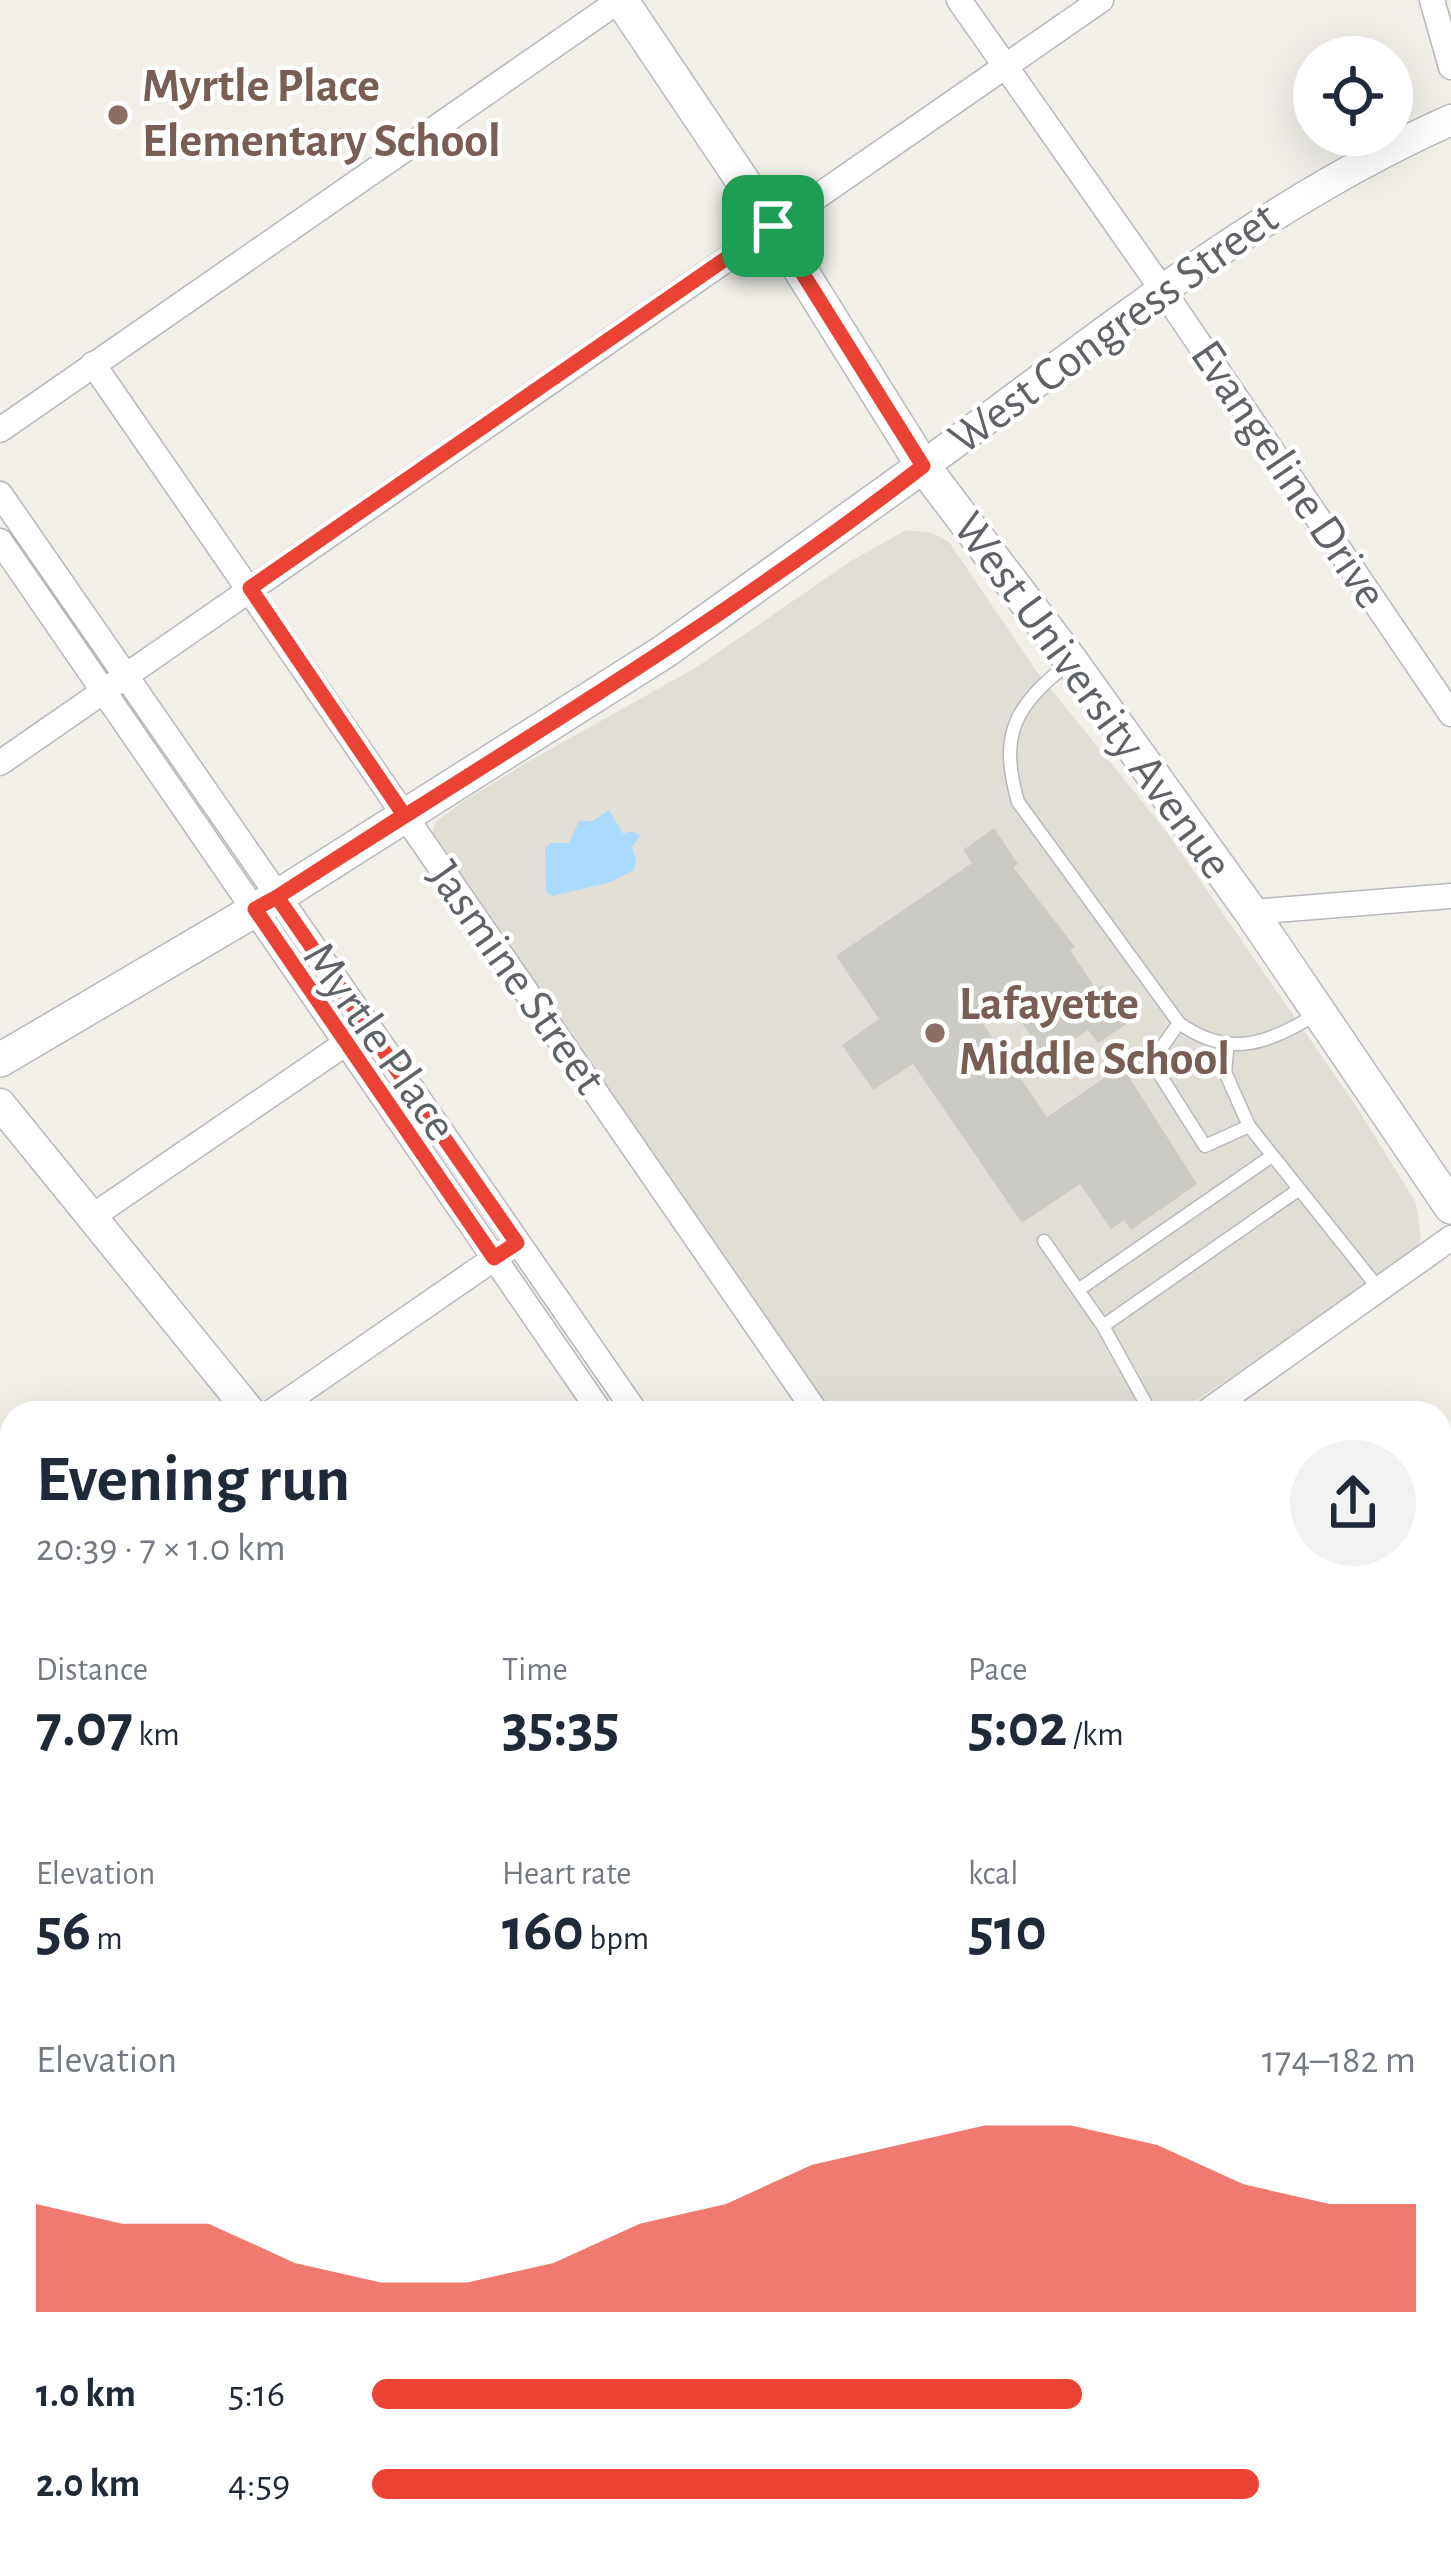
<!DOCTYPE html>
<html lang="en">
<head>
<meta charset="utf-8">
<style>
  body { margin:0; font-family:"Alegreya Sans",sans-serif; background:#f2f2f3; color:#1f2937; height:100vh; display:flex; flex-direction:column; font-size:45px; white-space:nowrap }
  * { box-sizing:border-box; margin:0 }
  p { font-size:39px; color:#747a83 }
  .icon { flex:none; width:66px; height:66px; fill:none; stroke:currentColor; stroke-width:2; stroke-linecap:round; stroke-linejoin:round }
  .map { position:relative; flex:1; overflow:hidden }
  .panel { position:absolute; left:0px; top:1401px; width:1452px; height:1155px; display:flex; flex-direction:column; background:#fff; border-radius:36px 36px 0 0; box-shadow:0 12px 48px #0002 }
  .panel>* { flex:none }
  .fabs { position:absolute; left:1293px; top:36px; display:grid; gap:24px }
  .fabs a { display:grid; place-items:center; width:120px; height:120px; border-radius:50%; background:#fff; box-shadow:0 12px 48px #0002; font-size:60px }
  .pin { position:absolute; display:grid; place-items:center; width:102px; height:102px; color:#fff; margin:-51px; border-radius:24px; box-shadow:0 6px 18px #0006 }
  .round { display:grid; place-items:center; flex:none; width:126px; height:126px; border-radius:63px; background:#f2f2f3 }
  .overview { display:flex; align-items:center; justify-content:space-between; height:204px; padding:0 36px }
  h1 { font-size:66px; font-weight:600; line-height:90px }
  .figures { display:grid; grid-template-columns:repeat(3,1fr); gap:18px; height:204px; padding:12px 36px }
  .figures div { display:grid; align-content:center }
  .figures b { font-size:60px; font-weight:600 }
  .figures small { font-size:33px; font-weight:400 }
  .figures p { font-size:33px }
  .chart { height:336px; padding:24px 36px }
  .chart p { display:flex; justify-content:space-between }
  .chart svg { width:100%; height:216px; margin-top:12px; fill:#ea4335; opacity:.7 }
  ul { padding:0 36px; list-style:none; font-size:39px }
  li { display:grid; grid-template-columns:192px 144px 1fr; align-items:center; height:90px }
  li i { height:30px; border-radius:15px; background:#ea4335 }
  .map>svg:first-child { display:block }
  .education { fill:#e1ded6 }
  .water { fill:#aadaff }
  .building { fill:#cccac5 }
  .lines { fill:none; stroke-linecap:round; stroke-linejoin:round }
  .service-casing { stroke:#b5b8bc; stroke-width:15 }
  .minor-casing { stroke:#b5b8bc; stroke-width:27 }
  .tertiary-casing { stroke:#b5b8bc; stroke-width:33 }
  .secondary-casing { stroke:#b6babf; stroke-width:36 }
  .service { stroke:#fff; stroke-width:12 }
  .minor { stroke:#fff; stroke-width:24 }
  .tertiary { stroke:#fff; stroke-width:30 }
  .secondary { stroke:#fff; stroke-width:33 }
  .route-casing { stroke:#fff; stroke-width:24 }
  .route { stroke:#ea4335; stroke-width:15 }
  .education-dot { fill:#8d6e63; stroke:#fff; stroke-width:4.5 }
  .labels { text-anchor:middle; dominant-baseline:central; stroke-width:9; stroke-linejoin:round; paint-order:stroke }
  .education-label { font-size:48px; font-weight:bold; fill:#785e54; stroke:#fff; text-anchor:start }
  .street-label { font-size:48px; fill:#5f6368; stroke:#fff }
</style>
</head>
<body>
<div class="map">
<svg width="1451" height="2555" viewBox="0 0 1451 2555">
  <rect width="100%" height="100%" fill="#f1efe8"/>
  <path class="education" d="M906,530L933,533L949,542L1037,672L1166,831L1356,1106L1416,1203L1421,1237L1417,1249L1359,1293L1177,1413H829L431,836L435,823L458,805L524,764L697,667L851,561Z"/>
  <path class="water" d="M609,810L623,834L631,831L640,835L632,847L636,859L634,870L611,882L552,896L546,891L545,848L551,843H569L579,821H593Z"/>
  <path class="building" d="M994,828L1018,864L1013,867L1075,947L1070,950L1096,989L1102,985L1128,1023L1098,1043L1088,1030L1046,1058L1004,997L977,1015L1047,1117L1122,1066L1197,1184L1131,1230L1124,1220L1111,1229L1080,1184L1022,1223L913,1064L873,1090L842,1045L879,1019L836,956L972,863L963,850Z"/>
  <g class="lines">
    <g class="service-casing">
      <path id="service" d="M1070,662C1016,705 998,732 1018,802L1179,1023C1229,1059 1269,1044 1318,1013
        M1179,1023L1162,1047L1155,1067L1205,1146L1249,1126L1225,1072L1228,1043
        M1249,1126L1379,1289
        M1044,1241L1103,1326L1298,1190
        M1078,1290L1272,1156
        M1103,1326L1151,1413"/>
    </g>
    <g class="minor-casing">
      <path id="minor" d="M959,0L1164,292L1451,714
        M1432,0L1451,67
        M93,364L817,1413
        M0,430L620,0
        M0,494L636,1413
        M0,541L601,1413
        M0,763L1101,0
        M1251,912L1451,896
        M90,1218L358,1035
        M270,1413L505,1251
        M1205,1413L1451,1238
        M0,1541L12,1556
        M1440,1638L1451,1617
        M1440,1893L1451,1909
        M0,1956L12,1971
        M1440,2074L1451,2067
        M0,2139L12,2129
        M0,2370L12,2385
        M1440,2428L1451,2417
        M469,2544L477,2555
        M799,2544L808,2555
        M110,2555L123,2544
        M663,2555L676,2544
        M1311,2555L1322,2544"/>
    </g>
    <g class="tertiary-casing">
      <path id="tertiary" d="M923,466C1094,342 1258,206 1451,120
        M0,1104L251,1413
        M1144,2544L1153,2555"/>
    </g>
    <g class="secondary-casing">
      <path id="secondary" d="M621,0L773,226L923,466L1071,661L1251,912L1451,1207
        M0,1060L277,897L665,651L923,466"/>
    </g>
    <use href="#service" class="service"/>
    <use href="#minor" class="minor"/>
    <use href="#tertiary" class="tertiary"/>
    <use href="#secondary" class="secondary"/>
  </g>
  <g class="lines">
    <g class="route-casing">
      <path id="route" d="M773,226L923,466C719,625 495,757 277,897L255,909L494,1258L517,1243L277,897L404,815L250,588L773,226"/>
    </g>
    <use href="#route" class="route"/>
  </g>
  <g class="education-dot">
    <circle cx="118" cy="115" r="12"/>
    <circle cx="935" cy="1033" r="12"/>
  </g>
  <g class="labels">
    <g class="education-label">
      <text x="142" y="87">Myrtle Place<tspan x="142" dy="55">Elementary School</tspan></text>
      <text x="959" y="1005">Lafayette<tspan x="959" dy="55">Middle School</tspan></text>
    </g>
    <g class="street-label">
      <text transform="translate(1114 329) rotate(-36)">West Congress Street</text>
      <text transform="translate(1288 475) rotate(56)">Evangeline Drive</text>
      <text transform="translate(1092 696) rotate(54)">West University Avenue</text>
      <text transform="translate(516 978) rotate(55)">Jasmine Street</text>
      <text transform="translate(379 1042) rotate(55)">Myrtle Place</text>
    </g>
  </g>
</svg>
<div class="fabs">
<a><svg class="icon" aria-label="locate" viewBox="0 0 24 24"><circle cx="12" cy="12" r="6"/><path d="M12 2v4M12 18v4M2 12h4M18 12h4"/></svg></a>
</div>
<div class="pin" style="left:773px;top:226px;background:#1e9e55"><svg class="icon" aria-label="arrive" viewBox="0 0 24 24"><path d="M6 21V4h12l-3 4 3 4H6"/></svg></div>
<section class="panel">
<div class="overview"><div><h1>Evening run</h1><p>20:39 · 7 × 1.0 km</p></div><a class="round"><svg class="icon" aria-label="share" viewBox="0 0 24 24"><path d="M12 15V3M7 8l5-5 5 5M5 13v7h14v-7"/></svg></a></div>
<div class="figures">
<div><p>Distance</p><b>7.07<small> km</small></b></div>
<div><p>Time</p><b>35:35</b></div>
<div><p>Pace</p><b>5:02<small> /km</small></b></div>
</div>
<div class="figures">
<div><p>Elevation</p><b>56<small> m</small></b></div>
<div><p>Heart rate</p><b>160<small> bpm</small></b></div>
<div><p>kcal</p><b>510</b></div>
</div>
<div class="chart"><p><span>Elevation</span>174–182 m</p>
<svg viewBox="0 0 160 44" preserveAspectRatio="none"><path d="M0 44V22L10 26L20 26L30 34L40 38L50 38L60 34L70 26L80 22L90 14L100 10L110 6L120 6L130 10L140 18L150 22L160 22V44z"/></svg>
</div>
<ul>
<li><b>1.0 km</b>5:16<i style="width:68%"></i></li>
<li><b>2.0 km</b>4:59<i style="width:85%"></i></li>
</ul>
</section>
</div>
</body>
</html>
